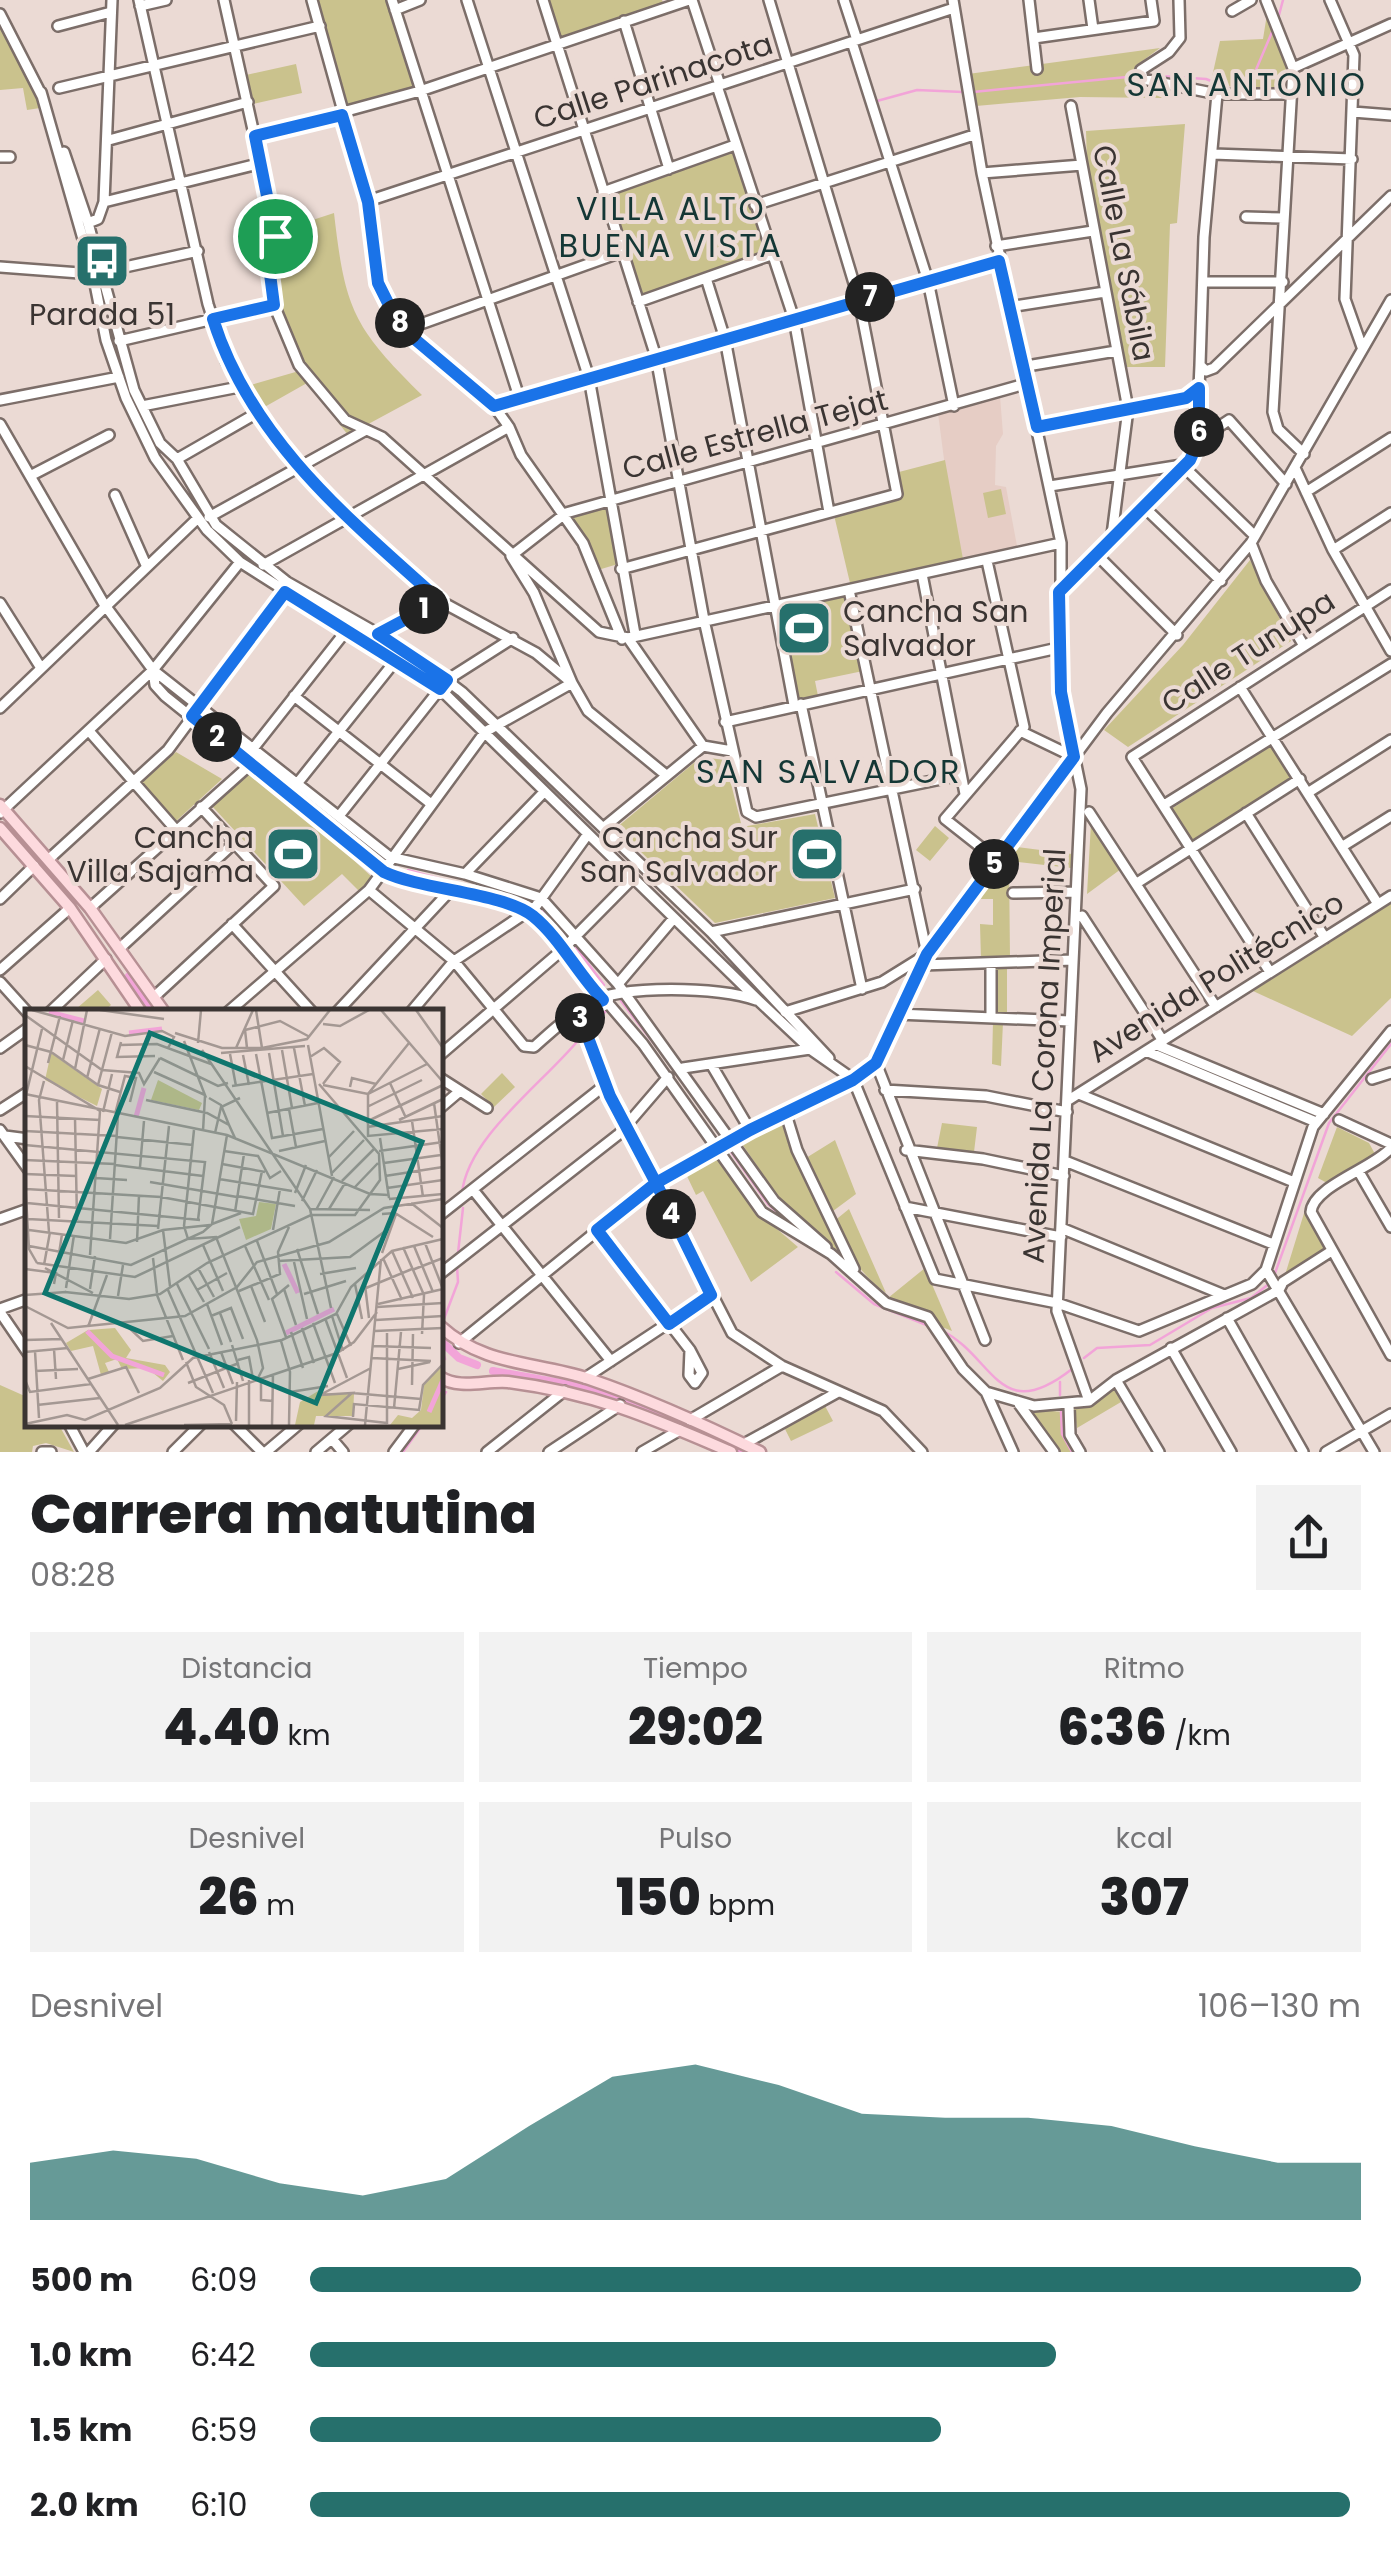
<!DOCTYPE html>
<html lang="es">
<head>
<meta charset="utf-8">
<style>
  body { margin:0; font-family:Poppins,sans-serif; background:#f2f2f2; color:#202124; height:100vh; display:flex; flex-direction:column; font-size:38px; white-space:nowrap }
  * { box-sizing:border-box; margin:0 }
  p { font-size:32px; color:#757577 }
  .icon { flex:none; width:55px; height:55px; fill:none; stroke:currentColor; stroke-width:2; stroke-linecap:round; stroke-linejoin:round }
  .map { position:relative; height:1452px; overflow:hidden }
  .panel { display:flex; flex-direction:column; background:#fff; flex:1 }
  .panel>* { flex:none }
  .pin { position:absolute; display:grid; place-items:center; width:85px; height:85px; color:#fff; margin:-42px; border:5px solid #fff; border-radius:50%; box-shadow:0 2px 10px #0007 }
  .km { position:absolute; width:50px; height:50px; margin:-25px; border-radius:50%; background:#222; color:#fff; font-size:28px; line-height:50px; text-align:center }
  .round { display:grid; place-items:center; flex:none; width:105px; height:105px; border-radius:0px; background:#f2f2f2 }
  .headline { display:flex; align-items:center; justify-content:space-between; height:170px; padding:0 30px }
  h1 { font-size:55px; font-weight:800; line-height:75px }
  .figures { display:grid; grid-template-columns:repeat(3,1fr); gap:15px; height:170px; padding:10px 30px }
  .figures div { display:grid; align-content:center; border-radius:0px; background:#f2f2f2; text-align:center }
  .figures b { font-size:50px; font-weight:800 }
  .figures small { font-size:28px; font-weight:400 }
  .figures p { font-size:28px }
  .chart { height:280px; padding:20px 30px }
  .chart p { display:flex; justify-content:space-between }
  .chart svg { width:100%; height:180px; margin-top:10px; fill:#26706c; opacity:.7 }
  ul { padding:0 30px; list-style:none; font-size:32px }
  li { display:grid; grid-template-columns:160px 120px 1fr; align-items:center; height:75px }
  li i { height:25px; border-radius:12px; background:#26706c }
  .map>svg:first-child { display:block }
  .built { fill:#e6cdc5 }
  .green { fill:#cac28d }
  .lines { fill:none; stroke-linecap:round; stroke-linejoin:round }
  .stream { stroke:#f2a4d8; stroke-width:2.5 }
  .canal { stroke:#f2a4d8; stroke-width:8 }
  .minor-casing { stroke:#7c6e69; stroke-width:14 }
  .major-casing { stroke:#b79094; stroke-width:15 }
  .minor { stroke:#fff; stroke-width:9 }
  .major { stroke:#fddade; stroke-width:10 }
  .route-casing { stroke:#fff; stroke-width:20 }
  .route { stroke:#1a73e8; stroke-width:12 }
  .labels { text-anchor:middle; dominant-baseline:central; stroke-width:8; stroke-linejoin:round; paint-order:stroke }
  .street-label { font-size:30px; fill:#3a3432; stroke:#ebdad4 }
  .poi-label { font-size:30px; fill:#3a3432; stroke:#ebdad4; text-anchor:end }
  .neighbourhood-label { font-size:32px; letter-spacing:2.5px; fill:#143735; stroke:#ebdad4 }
  .inset-river { fill:none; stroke:#f2a4d8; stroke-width:5 }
  .inset-road { fill:none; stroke:#a49893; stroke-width:2.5 }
  .view { fill:#0f766e; fill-opacity:0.15; stroke:#0f766e; stroke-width:5 }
  .inset-edge { fill:none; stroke:#3a3432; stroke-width:5 }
</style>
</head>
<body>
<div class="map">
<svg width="1391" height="1452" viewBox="0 0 1391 1452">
  <rect width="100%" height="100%" fill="#ebdad4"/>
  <path class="built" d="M1000,396L1003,434L996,446L995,485L1006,487L1017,546L963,559L949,498L938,413Z"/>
  <path class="green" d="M316,0H390L415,86L346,107Z
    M547,0H662L664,5L558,38Z
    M1267,14L1288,61L1287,89L1210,86L1220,41L1263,39Z
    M0,24L35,86L40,108L27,110L23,88L0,90Z
    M1160,48L1137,65C1135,87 1144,91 1163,98L1080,97L976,106L968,74Z
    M296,64L302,93L253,104L246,75Z
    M1185,124L1177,223L1170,224L1165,367H1123L1087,163L1086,131Z
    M732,150L766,252L641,296L609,194Z
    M334,213C345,309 353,327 422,395L348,435L307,383L261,409L244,387L299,371L279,334L253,242L277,239L279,231Z
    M945,460L963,559L850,583L834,515L903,496L899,472Z
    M1001,489L1006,514L988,518L983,493Z
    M607,505L618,564L598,570L573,518Z
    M1250,560L1291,641L1128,747L1104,730L1183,645Z
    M847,595L863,671L815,681L818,696L798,701L778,609Z
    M1271,746L1291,779L1191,841L1171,809Z
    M176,752L222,779L174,823L139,784Z
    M701,757L725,760L742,827L815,814L835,898L715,923L616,828Z
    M252,767L372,877L359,891L342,874L304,906L212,806Z
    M1091,823L1121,869L1087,894Z
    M935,826L949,838L930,861L916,850Z
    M1017,847L1072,854L1071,868L1009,861L1010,959H981L980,924L993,925V899H981L982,894Z
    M1391,903V998L1352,1036L1253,991Z
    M995,967H1007V1015H994Z
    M98,990L111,1005L103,1012H78L76,1009Z
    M993,1021L1003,1022L1001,1066L992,1064Z
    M502,1073L515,1087L494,1107L481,1094Z
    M784,1118L798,1163L844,1259L777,1195L740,1141Z
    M942,1123L977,1127L974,1152L937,1148Z
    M1337,1127L1369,1143L1375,1154L1327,1183L1318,1178Z
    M835,1140L856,1194L829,1214L806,1158Z
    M717,1154L757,1212L798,1247L751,1282L703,1191L696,1195L685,1172Z
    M849,1209L886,1293C859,1274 847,1250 833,1222Z
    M1305,1210L1326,1251L1285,1275Z
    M925,1268L952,1331L937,1325L927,1312L888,1298Z
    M0,1385L27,1397L28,1424L59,1425L74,1452L46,1443L33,1446L32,1452H0Z
    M1114,1388L1121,1402L1077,1428L1074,1409L1091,1405Z
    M824,1404L833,1421L791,1441L784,1427Z
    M1030,1409L1063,1412L1064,1432L1076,1452H1058Z"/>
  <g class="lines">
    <path class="stream" d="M1279,15L1283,0
      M1145,75L1206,79L1235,90
      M1247,91L1272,32
      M973,92L1127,77
      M877,101L917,90L963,92
      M408,870L529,904
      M540,909L566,937
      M575,946L604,985
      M621,1001L672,1067
      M589,1027L606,1011
      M680,1077L723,1139
      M19,1142L28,1144
      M729,1149L768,1204L795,1228
      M462,1193C468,1136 546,1081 581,1037
      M458,1253L463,1208
      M836,1272L874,1304L929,1326
      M1274,1276L1329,1123L1391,1044
      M442,1324L458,1282L457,1266
      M941,1330C995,1357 998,1427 1072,1369
      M441,1347L445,1359
      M1084,1358L1097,1348L1150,1345L1212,1308L1251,1298L1270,1283
      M1060,1382V1395
      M440,1401L446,1392
      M1061,1412L1062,1434L1072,1452
      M403,1452L423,1424"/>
    <path class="canal" d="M129,976L153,1012
      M440,1340L459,1358L477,1365
      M493,1371L589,1388L748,1452"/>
    <g class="minor-casing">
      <path id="minor" d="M139,0L208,304L226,361L257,413L326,497L440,601L536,653L572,683L588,711L666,775
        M224,0L275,228L270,274L274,305L299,365L345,420L382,437L599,632L628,638L1061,543
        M312,0L368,201L378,283L404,330L494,406L509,427L521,455L583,543L622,639
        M392,0L519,397
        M467,0L589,378L635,634
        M543,0L656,357L704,620L747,812L756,817L961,775
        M692,0L720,85
        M844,0L857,40
        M953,0L982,173L1061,543V692L1081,789L1057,1311L1089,1401
        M1029,0L1037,69
        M1089,0L1093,29
        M1179,0L1180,38L1169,52L1141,70L1143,79L1217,94H1292
        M1266,0L1293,68
        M1330,0L1354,55L1345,299L1362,347
        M140,6L166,0
        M395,10L420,0
        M1232,11L1251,0
        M0,14L42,96
        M624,21L669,169
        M58,26L111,12
        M1034,38L1154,21L1151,0
        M852,42L928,281L954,406
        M717,86L794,319L829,512
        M59,88L320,26
        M41,92L93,274L106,340L126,398L155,458L207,530L240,562L440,689L759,1001L810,1049L853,1079L935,1279L1057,1303L1139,1331L1252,1284L1266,1270L1313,1127L1391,1031
        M1217,94L1204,237L1200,365L1206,371L1214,368L1391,196
        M1353,112L1391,115
        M255,136L420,91L689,0
        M109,140L248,102
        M64,152L88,223L134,390L160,443L177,459L216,525L287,582L405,649L462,692L711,932L829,1058
        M1213,154L1352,159
        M0,157H10
        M982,173L1082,165
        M603,192L735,145
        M368,201L954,8
        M104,202L262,163
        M755,205L974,135
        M1246,217L1284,218
        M88,223L98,219L104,202L112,0
        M996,246L1093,231
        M0,267L93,274L198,251
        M706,278L725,339L794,705
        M1203,282H1283
        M638,302L771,255
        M1009,307L1105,292
        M404,330L622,252
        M119,341L274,305
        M1021,367L1116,351
        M0,400L119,377
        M142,406L239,387
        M494,406L999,261
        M0,424L104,604L153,670L390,857L465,874L541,898L618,984L774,1201L826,1247
        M1037,427L1186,398L1199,388L1200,365
        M1199,440L1229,420L1286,484
        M1304,454L1278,429L1273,412L1293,68L1391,24
        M177,459L257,413
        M1295,468L1333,550L1391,651
        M30,476L109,435
        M1050,486L1182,465L1255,536
        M1306,492L1391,438
        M115,495L146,565
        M1145,508L1221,581
        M209,517L366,430
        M1112,534L1190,460L1199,440V391
        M1251,543L1266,581L1304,646
        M1333,550L1391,513
        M1096,554L1177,635
        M987,561L1024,727L945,819L997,860
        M263,565L509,427
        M621,569L897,494L859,300L769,0
        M922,574L965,794
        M849,590L927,954
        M1059,592L1112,535L1128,409L1071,106
        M0,603L41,668
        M377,634L440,601
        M628,638L703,746L732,751
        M153,670L155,685L165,696L384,872C430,893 492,888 534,917L643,1044L762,1212L831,1254L886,1303L928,1317L963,1369L986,1392L1034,1406L1089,1401L1116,1380L1279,1290L1283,1282L1330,1252
        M1240,687L1378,904
        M294,696L430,803
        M801,704L862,989
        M0,708L198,518
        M725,722L1058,648
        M89,731L176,830
        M1020,731L1074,757
        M252,750L346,631
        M296,785L396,660
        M1309,792L1391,740
        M1164,805L1391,664
        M1089,812L1216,1007
        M0,813L153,670L240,562
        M1246,813L1325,938
        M339,816L447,680L513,638
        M603,828L703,746
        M1343,846L1391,816
        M49,859L168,750L285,592
        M465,874L544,792
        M1137,883L1300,779
        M369,890L454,961L524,1046L534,1047C551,1032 569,1015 588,1003C621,984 721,987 756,1000
        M1013,893L1076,892
        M0,899L34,866
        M90,908L251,764
        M1082,916L1163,1041
        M232,924L312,1012
        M711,932L915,889
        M120,948L233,844
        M922,965L1073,960
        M0,970L70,908
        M1270,972L1132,757L1391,590
        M0,982L28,1013
        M618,984L674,918
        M154,997L274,886L201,807
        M578,1011L610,1096L732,1333L782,1366L883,1411L922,1452
        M50,1012L106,959
        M228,1012L369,890L485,732L572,683L534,593L511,556L566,513L1025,384
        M337,1012L450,891
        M411,1012L454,961L536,906L588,834
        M785,1012L882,982L927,954
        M897,1014L1070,1021
        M991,1018V964
        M1157,1045L1324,1114
        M0,1048L28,1028
        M1146,1051L1316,1122
        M440,1055L561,951L633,878
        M876,1063L985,1340
        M711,1064L750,1130
        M683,1068L810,1049
        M440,1078L487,1108
        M1372,1079L1391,1073
        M885,1090L986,1096L1067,1112
        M1079,1094L1294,1182
        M1067,1101L1391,896
        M440,1108L460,1091
        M0,1110L28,1092
        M785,1111L797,1150L854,1269
        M1339,1120L1391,1144
        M0,1130L28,1169
        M5,1136L28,1139
        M1391,1148C1372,1169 1313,1186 1311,1212L1391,1355
        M906,1150L983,1159L1064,1176
        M1065,1161L1273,1244
        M1359,1172L1391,1227
        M474,1191L611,1361
        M905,1207L1061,1237
        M440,1215L605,1085
        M0,1219L28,1209
        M1061,1228L1224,1295
        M597,1230L690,1350L702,1373L695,1383L689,1375L690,1350
        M1266,1270L1374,1452
        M440,1274L619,1134L668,1077
        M0,1309L28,1299
        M0,1312L28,1353
        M1227,1318L1303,1452
        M459,1343L656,1183L750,1130L853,1079L876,1063L927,954L1107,713L1251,543L1391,300
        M1171,1348L1231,1452
        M585,1378L711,1295
        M1116,1380L1159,1452
        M986,1392L1013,1452
        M1019,1404L1054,1452
        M1069,1406L1070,1435L1080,1452
        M690,1420L782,1366
        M69,1424L84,1452
        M234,1424L262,1452
        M332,1439L343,1452
        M744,1444L838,1392
        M42,1452H51
        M89,1452L114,1424
        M173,1452L201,1424
        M266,1452L299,1424
        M316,1452L349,1424
        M394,1452L415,1424
        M487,1452L564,1391
        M549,1452L620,1405
        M642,1452L680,1430
        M1326,1452L1391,1414"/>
    </g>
    <g class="major-casing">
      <path id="major" d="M0,805L90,908L164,1012
        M0,828L70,908L141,1012
        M440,1326C485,1367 535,1361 589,1379C648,1399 705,1425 760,1452
        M440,1377C460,1390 486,1380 508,1382C595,1393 652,1418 731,1452"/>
    </g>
    <use href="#minor" class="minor"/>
    <use href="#major" class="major"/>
  </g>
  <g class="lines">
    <g class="route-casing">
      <path id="route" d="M275,236L270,274L274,305L213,319C251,440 349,519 440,601L378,634L447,680L440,689L285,592L192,716L384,872C422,890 504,893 533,916C560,938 578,974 603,1000L578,1011L610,1096L656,1183L597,1230L669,1324L711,1295L656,1183L750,1130L853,1080L876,1063L927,954L1074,757L1061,692L1059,592L1190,460L1199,440V388L1186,398L1037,427L999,261L494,406L404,330L390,307L378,283L368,202L342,115L255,136L275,236"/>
    </g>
    <use href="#route" class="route"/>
  </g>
  <defs>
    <g id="bus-square" transform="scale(2.875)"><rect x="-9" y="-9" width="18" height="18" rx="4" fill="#26706c" stroke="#ebdad4"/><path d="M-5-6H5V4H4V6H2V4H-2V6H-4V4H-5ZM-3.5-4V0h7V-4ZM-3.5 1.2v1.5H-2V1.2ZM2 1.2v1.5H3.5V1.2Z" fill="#fff"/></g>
    <g id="stadium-square" transform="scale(2.875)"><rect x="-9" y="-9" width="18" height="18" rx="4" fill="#26706c" stroke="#ebdad4"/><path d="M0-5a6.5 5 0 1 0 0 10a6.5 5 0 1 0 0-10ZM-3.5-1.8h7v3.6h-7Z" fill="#fff"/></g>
  </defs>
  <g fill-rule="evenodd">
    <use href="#bus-square" x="102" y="261"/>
    <use href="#stadium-square" x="804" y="628"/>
    <use href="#stadium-square" x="293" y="854"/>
    <use href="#stadium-square" x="817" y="854"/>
  </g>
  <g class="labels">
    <g class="street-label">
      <text transform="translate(653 81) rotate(-18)">Calle Parinacota</text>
      <text transform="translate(1124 253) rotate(79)">Calle La Sábila</text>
      <text transform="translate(755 434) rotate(-15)">Calle Estrella Tejat</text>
      <text transform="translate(1248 652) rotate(-33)">Calle Tunupa</text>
      <text transform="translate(1216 977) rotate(-32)">Avenida Politécnico</text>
      <text transform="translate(1044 1056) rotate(-87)">Avenida La Corona Imperial</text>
    </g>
    <g class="poi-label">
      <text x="102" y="314" text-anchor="middle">Parada 51</text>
      <text x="843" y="611" text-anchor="start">Cancha San<tspan x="843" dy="34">Salvador</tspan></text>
      <text x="254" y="837">Cancha<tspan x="254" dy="34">Villa Sajama</tspan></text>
      <text x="778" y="837">Cancha Sur<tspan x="778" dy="34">San Salvador</tspan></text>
    </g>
    <g class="neighbourhood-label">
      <text x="1247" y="84">SAN ANTONIO</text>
      <text x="671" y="208">VILLA ALTO<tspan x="671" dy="37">BUENA VISTA</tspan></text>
      <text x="829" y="771">SAN SALVADOR</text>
    </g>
  </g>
  <g transform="translate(25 1009)">
    <rect width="418" height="418" fill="#ebdad4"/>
    <path d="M26,44L77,80L72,97L20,71ZM133,71L177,94L174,101L126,91ZM234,193L251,195L246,220L221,231L214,210L231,207ZM90,319L106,341L101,349L140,356L145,363L138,372L122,359L97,360L92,350L80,354L84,363L76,366L68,337L46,342L41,334L63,321ZM417,355V416H365L373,406L387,409L396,401L399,376ZM298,379L293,384L329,385L328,407H291L289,416H270L275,393Z" fill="#cac28d"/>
    <path class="inset-river" d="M24,3L59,12M104,24L137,20M111,108L119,79M259,255L273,284M62,322L87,347L139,366M261,324L309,300M404,403L418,371"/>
    <path class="inset-road" d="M7,1L100,27L137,22L149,28L143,39M75,1L139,10M231,1L237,39M356,1L418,73M391,1L418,39M0,6L77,61L114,64L119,75L135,49M298,15L315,17L344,1M150,24L197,39H237L282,30L305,1M96,33L92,48L130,47M173,34L176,1M384,34L343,85V127L418,120M0,36L26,43L73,76L95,83M95,36L132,35L186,55M283,36L307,167M211,39L228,1M222,39L220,21L255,12L283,27M269,39L280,97M177,41L285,200L306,299M257,41L267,99M196,44L280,37M244,44L258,127M205,45L211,77M231,45L247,129L298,120M218,46L224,76M285,48L299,39L315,53L298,75M135,49L193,77L203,74M38,51L48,11M23,54L35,7M0,57L75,102L65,246M50,60L62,1M129,63L180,86L159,32M62,69L75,19M19,72L14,91L24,223M365,74L381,109M73,76L87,23M298,76L343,85L402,55M207,77L288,65M325,78L327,69L351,75M0,85L202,126L345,185L364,186M1,86L17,20M184,89L196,96L204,116M121,91L182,104L204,116L210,129M32,93L34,209M409,94L418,158M342,98L397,71M264,100L271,138M78,103L87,65M242,104L293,94M90,105L100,67L111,69L105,93M0,107L75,111M50,109L52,211M374,111L418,90M387,112L398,188M341,113L418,76M342,118L418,107M169,121L159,217L163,230L191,228L232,331L238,359L233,369M0,122L92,127M178,122L180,87M190,124L196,98L215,89M92,128L168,136M355,129L364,189M0,136L180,153L173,211M199,142L233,147L245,169L256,162M254,142L300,132M354,142L418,133M304,148L329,122M0,151L90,155M359,154L416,146M197,155L240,163M90,156L178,167M115,158L119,112M0,165L51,167M306,165L339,131M360,167L418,158M71,169L102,171M0,170L4,240L12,254M194,170L267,182M317,172L349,140M125,173L212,188M330,178L353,154M362,179L418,171M1,180L136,188L228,205L237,162M270,184L281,156M212,187L270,197M364,190L418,185M277,192L292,161M2,194L175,211M386,194L418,219M285,200L345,201M304,200L320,174M291,201L309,168M210,203L219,145M357,205L370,204L408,228M3,210L133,217M187,215L216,204M133,220L144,117M4,221L101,234L138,221L185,216M138,221L145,277M248,221L255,180M85,230L93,106M232,232L252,285M112,233L114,186M400,234L418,280M178,236L198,282M4,237L106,256L178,223L187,215L202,126M220,237L244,291M389,237L408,283M378,238L399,286L397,325M272,240L293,305M367,242L388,289M357,244L371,205M128,249L132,284M358,249L377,291M253,252L325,248L363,220M269,253L282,310M12,254L110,268L215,218M19,256L25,223M32,258L37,225M20,259L68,284M173,259L189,288M0,260L31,264L29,275M387,261L418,249M295,265L331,259M164,267L179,293M152,275L184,340M330,275L337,310M340,276L344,309M226,277L240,313M41,279L49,226M341,279L387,260M65,280L70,247M259,280L271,316M143,281L188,384M172,281L202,264M214,282L255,265L253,243L264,218M40,283L104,290L135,285L182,254L286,206H330L355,171L354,145L294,75M279,285L321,272M0,286L41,283M132,286L158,351M93,287L98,256M182,295L197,336M353,295L418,280M0,297L43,319L160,307L212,278L232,253L304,233L359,199L418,190M352,298L418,294M195,304L206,333M312,305L326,337M186,307L206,299L218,330M307,307L318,342M300,309L322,369M351,311L418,307M26,314L93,416M288,314L310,374M101,316L118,332L148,327M63,318L82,266M277,319L289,354M350,322L418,319M266,323L278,359M362,324V415M261,328L247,290L264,276M0,331L37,330M256,332L265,363L264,416M207,336L218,372M348,337L406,339M29,340L31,370M10,342L14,409M0,343L43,339M184,343L199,379M196,343L208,375M347,349L406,352M213,351L224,348L228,370M161,353L171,378L199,396L207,415M346,359L295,386L327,384L301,407L362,414M373,360L405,353M10,362L53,360M236,368V391L248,392M63,370L101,358L114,384M0,371L5,383L66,375M163,374L214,354M387,376L388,325M265,383L303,377M327,384L396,390M12,396L75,389M369,399L376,323M328,408L329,395L394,401L398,376L418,355M211,412L212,373M0,415L42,406L60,411L135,379L168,349L257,331L311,305L326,278L367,242L418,230M100,416L312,344L329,333L352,303M159,416L207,415M224,416V371M247,416L248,365M340,416L356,250"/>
    <path class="view" d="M125,24L397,133L291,394L20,284Z"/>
    <rect width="418" height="418" class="inset-edge"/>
  </g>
</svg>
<div class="pin" style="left:275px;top:236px;background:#1e9e55"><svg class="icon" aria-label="arrive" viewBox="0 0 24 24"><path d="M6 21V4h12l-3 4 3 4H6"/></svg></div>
<b class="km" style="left:424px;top:609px">1</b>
<b class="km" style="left:217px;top:737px">2</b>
<b class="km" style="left:580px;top:1018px">3</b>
<b class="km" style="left:671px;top:1214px">4</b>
<b class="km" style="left:994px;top:864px">5</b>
<b class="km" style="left:1199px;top:432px">6</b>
<b class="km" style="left:870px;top:297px">7</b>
<b class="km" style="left:400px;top:323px">8</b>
</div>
<section class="panel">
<div class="headline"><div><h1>Carrera matutina</h1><p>08:28</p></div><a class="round"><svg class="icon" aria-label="share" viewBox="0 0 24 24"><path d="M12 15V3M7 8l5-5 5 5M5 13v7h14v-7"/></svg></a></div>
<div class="figures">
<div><p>Distancia</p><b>4.40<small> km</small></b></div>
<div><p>Tiempo</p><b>29:02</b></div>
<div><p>Ritmo</p><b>6:36<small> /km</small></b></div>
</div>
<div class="figures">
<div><p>Desnivel</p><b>26<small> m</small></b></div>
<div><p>Pulso</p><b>150<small> bpm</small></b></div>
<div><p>kcal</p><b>307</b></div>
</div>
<div class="chart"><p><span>Desnivel</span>106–130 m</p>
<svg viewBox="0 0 160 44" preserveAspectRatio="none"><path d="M0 44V30L10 27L20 29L30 35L40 38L50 34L60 21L70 9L80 6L90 11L100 18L110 19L120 19L130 21L140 26L150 30L160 30V44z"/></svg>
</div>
<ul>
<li><b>500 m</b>6:09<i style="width:100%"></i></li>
<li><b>1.0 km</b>6:42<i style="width:71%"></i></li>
<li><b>1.5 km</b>6:59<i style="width:60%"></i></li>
<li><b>2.0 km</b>6:10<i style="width:99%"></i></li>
</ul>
</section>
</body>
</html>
